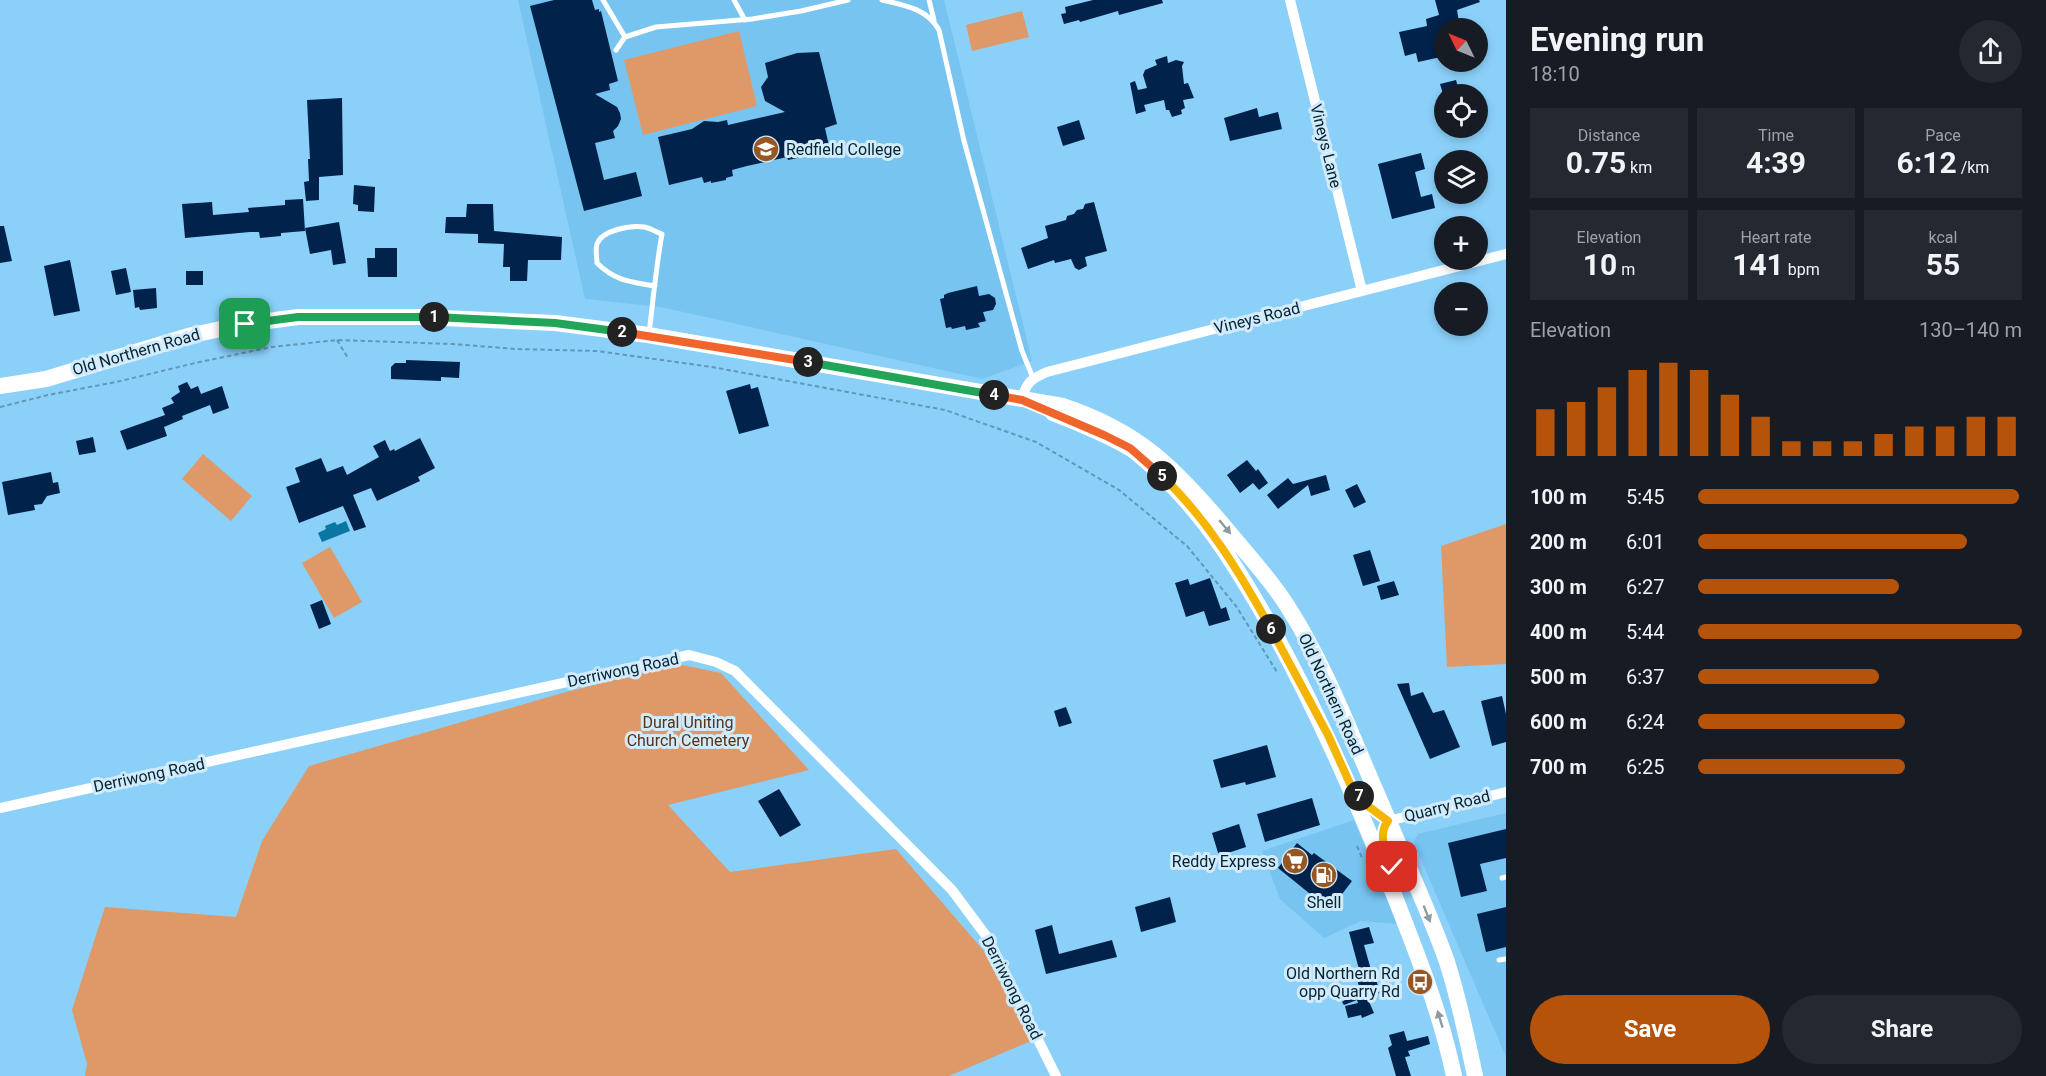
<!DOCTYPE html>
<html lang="en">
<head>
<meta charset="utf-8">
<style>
  body { margin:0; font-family:Roboto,sans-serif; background:#242831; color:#f1f3f6; height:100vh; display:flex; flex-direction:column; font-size:22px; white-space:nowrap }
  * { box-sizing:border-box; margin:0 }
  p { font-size:20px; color:#9ea1a6 }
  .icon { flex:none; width:33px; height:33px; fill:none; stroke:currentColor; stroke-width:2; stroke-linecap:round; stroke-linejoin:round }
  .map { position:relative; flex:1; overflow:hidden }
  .side { display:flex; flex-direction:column; background:#171b24; width:540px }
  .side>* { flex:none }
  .needle { width:39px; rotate:313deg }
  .buttons { position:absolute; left:1434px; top:18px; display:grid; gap:12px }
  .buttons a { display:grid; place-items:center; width:54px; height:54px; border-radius:50%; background:#171b24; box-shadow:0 3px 9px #0003; font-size:30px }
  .pin { position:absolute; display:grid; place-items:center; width:51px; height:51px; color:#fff; margin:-26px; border-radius:12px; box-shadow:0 3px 9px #0006 }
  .km { position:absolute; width:30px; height:30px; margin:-15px; border-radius:50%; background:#222; color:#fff; font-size:16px; line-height:30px; text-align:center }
  .round { display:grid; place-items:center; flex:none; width:63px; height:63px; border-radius:32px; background:#242831 }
  .summary { display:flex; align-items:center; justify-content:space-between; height:102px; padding:0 24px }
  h1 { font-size:33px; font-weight:700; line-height:45px }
  .figures { display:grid; grid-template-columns:repeat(3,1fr); gap:9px; height:102px; padding:6px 24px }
  .figures div { display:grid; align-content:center; border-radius:0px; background:#242831; text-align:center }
  .figures b { font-size:30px; font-weight:700 }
  .figures small { font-size:16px; font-weight:400 }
  .figures p { font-size:16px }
  .chart { height:168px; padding:12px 24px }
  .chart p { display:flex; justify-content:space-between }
  .chart svg { width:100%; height:108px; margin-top:6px; stroke:#b45309; stroke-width:6 }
  .action { display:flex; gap:12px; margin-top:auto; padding:12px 24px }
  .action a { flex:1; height:69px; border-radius:36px; background:#b45309; color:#fff; font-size:24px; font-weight:700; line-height:69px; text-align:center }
  .action a+a { background:#242831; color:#f1f3f6 }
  ul { padding:0 24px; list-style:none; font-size:20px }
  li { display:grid; grid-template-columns:96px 72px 1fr; align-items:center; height:45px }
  li i { height:15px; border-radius:8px; background:#b45309 }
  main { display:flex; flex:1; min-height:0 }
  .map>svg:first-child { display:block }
  .built { fill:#77c4f0 }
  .green { fill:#df9968 }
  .water { fill:#0a76a4 }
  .building { fill:#01224a }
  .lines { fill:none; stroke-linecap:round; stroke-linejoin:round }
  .path { stroke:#6098b8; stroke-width:2; stroke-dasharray:4.5 3; stroke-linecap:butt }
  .service { stroke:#fff; stroke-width:5 }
  .minor { stroke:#fff; stroke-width:10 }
  .primary { stroke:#fff; stroke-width:16 }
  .oneway { fill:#8e9ca2 }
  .split-1-casing { stroke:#fff; stroke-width:12 }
  .split-2-casing { stroke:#fff; stroke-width:12 }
  .split-3-casing { stroke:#fff; stroke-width:12 }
  .split-4-casing { stroke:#fff; stroke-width:12 }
  .split-5-casing { stroke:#fff; stroke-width:12 }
  .split-6-casing { stroke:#fff; stroke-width:12 }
  .split-7-casing { stroke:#fff; stroke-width:12 }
  .split-8-casing { stroke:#fff; stroke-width:12 }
  .split-1 { stroke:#22a559; stroke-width:8 }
  .split-2 { stroke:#22a559; stroke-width:8 }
  .split-3 { stroke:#f0652b; stroke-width:8 }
  .split-4 { stroke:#22a559; stroke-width:8 }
  .split-5 { stroke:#f0652b; stroke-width:8 }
  .split-6 { stroke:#f5b400; stroke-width:8 }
  .split-7 { stroke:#f5b400; stroke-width:8 }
  .split-8 { stroke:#f5b400; stroke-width:8 }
  .labels { text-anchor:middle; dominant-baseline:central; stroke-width:6; stroke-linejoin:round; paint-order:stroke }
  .street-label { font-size:16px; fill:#052231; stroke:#d1ebfc }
  .poi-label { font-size:16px; fill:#052231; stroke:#d1ebfc; text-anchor:end }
  .park-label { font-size:16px; fill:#573216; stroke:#d1ebfc }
</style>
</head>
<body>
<main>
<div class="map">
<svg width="1506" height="1076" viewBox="0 0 1506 1076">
  <rect width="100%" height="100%" fill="#8bd0f9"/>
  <path class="built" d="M518,0H944L1032,361L982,379L661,307L585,299Z
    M1506,813V1057L1416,848L1414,841L1418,834Z
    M1354,820L1397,924L1361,921L1324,938L1280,899L1262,851Z"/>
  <path class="green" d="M1022,11L1029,37L972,51L966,25Z
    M739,31L757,106L643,135L624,60Z
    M203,454L252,496L231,521L182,479Z
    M1506,524V664L1447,667L1441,546Z
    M330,547L362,602L334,618L302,563Z
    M678,664L721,673L809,770L668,805L730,872L896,849L983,950L1031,1041L949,1076H85L87,1064L72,1010L105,907L236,917L262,841L309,766L566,692Z"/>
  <path class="water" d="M346,521L350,531L322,542L318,533L326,529L325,526L335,522L337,525Z"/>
  <path class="building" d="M554,0H592L595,10L599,9V12L601,11L618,81L609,84L610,90L595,94L617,107L620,113L621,119L618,126L613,131L615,138L595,143L604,180L636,172L642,196L584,211L530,6Z
    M1093,0H1162L1163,3L1119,15L1118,11L1080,22L1079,20L1064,24L1061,14L1066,13L1065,7Z
    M1435,0H1479L1480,2L1457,10L1460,28H1444V45L1439,46L1441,57L1418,62L1416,53L1405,56L1399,32L1427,26L1426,19L1439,15Z
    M819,52L837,124L825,128L831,155L819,158V155L811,157V155L788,160L787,157L747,166L732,170L733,176L726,178V180L711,183V181L704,183L702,177L669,185L658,137L692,129L704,121L718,122L727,120L728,125L785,112L765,101L761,87L768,77L765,63L797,53Z
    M1167,56L1168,63L1176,60L1184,62L1182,66L1184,84L1188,83L1194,98L1183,100L1185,108L1181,110L1182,114L1172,117L1169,110H1166L1164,100L1144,105L1146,111L1136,114L1130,83L1135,81L1138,90L1147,88L1143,75L1145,70L1157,65L1155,60Z
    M1456,80L1460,94H1443L1440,84Z
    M342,98L343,175L319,177V200L306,201L304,182L309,181L308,159H310L307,100Z
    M1257,108L1259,117L1278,112L1282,129L1230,141L1224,118Z
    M1079,120L1085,139L1063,146L1057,127Z
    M1421,153L1425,169L1415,172L1421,197L1432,194L1435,208L1392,219L1378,164Z
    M354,185L375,187L374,212L358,211V205L353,204Z
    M303,199L305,231L281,233V236L260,238L259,232H250L185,238L182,204L212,202L213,215L249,212L248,208L285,205V200Z
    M1094,202L1107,251L1085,257L1087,266L1079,270L1075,268L1071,259L1055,263L1054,260L1028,269L1021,248L1048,238L1045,226L1066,220L1067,216L1074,214L1077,210L1083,209L1085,204Z
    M467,204H493L494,231L562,237L561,260H528L527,281H510V267H503L504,244L478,243V234L445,233L446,217H466Z
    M339,222L346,263L333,265L331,250L310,254L305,228Z
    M0,226H4L12,261L0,263Z
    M375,248H397V277H368L367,258H375Z
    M70,260L80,311L54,316L44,266Z
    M126,268L131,292L116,295L111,271Z
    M186,271H203V285H186Z
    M977,286L979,296L989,294L995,298L996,304L993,310L983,312L986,321L978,323L980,327L966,330L965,326L952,329L951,327L946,328L940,299L944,298V295L948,293Z
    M156,288L157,308L140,310L139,307L135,308L133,290Z
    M406,360L460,362L459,378L441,377V381L391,379V367L395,363H406Z
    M187,382L191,389L198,386L201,394L222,386L229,408L213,414L210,405L182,416L183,419L164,427L167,436L127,450L120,431L165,415L162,408L174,403L171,398L180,392L178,386Z
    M750,384L751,389L758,387L769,426L739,434L726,391Z
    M93,437L96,452L79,455L76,441Z
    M420,438L435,468L418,477L420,481L377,501L371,488L353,495L366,527L354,531L343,506L299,523L286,487L300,482L295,468L321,458L327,472L343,466L347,475L379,457L373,446L385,440L390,451L394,449L395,451Z
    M1247,460L1256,471L1258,469L1268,483L1259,490L1253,483L1240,493L1227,475Z
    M51,472L53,483L58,482L60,493L47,496L42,504L34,505L35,510L8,515L2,482Z
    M1326,475L1330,490L1311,496L1308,485L1278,509L1267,495L1288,478L1293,484Z
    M1357,484L1366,502L1354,508L1345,490Z
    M1370,550L1380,581L1363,586L1353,555Z
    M1210,578L1221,609L1226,607L1230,620L1209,626L1204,611L1186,617L1175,583L1188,579L1190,585Z
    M1394,581L1399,595L1381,600L1377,586Z
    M322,600L331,624L319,629L310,605Z
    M1409,683L1411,696L1423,692L1433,713L1444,710L1460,747L1430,759L1397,684Z
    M1502,696L1506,714V742L1492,746L1481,701Z
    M1066,707L1072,723L1059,727L1054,711Z
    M1267,745L1276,777L1246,785L1245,782L1221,788L1213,760Z
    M779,789L801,825L780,837L758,801Z
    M1312,798L1320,825L1265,842L1257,814Z
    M1239,824L1246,847L1219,856L1212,833Z
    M1506,829V858L1480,864L1487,891L1461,897L1448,843Z
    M1297,843L1312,855L1314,853L1352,881L1330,910L1278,868Z
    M1170,897L1176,922L1141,932L1135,907Z
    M1506,907V947L1486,952L1477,914Z
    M1052,925L1059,954L1112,940L1117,957L1046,974L1035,930Z
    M1369,927L1374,943L1364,945L1373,977L1375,976L1380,993L1367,997L1374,1013L1362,1018L1361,1015L1348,1018L1345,1006L1358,1003L1357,1000L1344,1005L1342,1002L1360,990L1357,979L1360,978L1359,974L1360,973L1349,932Z
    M1404,1031L1407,1041L1428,1036L1430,1044L1408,1051L1410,1056L1405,1057L1411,1076H1396L1388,1048L1392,1045L1389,1035Z"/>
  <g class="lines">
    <path class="path" d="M337,340L348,358
      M0,407L48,395L116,382L195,363L272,347L337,340L453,344L516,349L597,351L712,367L945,410L1036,442L1119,490L1187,546L1236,606L1277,672
      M1357,846L1363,860"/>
    <path class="service" d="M603,0L625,37
      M734,0L745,20
      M882,0C904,5 928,9 939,30L964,141L1022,351L1033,378
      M929,0L934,20
      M616,50L625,37L656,27L752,19L801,11L848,0
      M649,334C653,301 656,267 662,234C656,232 650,228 644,227C631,225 602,230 597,244C595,250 597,257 597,263C615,281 631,282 655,286
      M1502,878L1506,877
      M1499,960L1506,959"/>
    <path class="minor" d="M1290,0L1362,291
      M1022,400C1026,382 1031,379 1047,372L1506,254
      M0,808L689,655L716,662L735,671L952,890L987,937L1056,1076
      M1388,821L1506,792"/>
    <path class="primary" d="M0,386L46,379L192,335L245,324L298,317H421L555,323L648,335L1063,406C1138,431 1173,466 1223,525C1245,552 1270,578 1288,607C1327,668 1352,737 1381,803C1403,856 1428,908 1447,962C1459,999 1467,1038 1475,1076
      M1053,413C1078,423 1104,433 1128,447C1140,454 1152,466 1162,476C1208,519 1240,573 1271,627C1317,710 1354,794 1389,882C1414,946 1440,1009 1454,1076"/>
  </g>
  <defs><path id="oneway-solid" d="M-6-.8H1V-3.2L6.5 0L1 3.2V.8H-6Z" transform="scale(1.5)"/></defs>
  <g class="oneway">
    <use href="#oneway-solid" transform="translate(1225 527) rotate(50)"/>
    <use href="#oneway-solid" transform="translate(1427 914) rotate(68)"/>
    <use href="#oneway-solid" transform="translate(1440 1019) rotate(-107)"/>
  </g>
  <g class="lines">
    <g class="split-1-casing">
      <path id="split-1" d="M245,324L298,317H434"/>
    </g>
    <g class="split-2-casing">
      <path id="split-2" d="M434,317L555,323L622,332"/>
    </g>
    <g class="split-3-casing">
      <path id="split-3" d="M622,332L808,362"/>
    </g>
    <g class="split-4-casing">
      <path id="split-4" d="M808,362L994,395"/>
    </g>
    <g class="split-5-casing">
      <path id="split-5" d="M994,395L1022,400L1104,435L1130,448L1162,476"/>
    </g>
    <g class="split-6-casing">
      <path id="split-6" d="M1162,476C1208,520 1240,573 1271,629"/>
    </g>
    <g class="split-7-casing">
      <path id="split-7" d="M1271,629L1328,735L1351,786L1359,796"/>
    </g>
    <g class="split-8-casing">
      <path id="split-8" d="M1359,796L1368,806L1388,821C1377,835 1386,852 1392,867"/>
    </g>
    <use href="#split-1" class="split-1"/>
    <use href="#split-2" class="split-2"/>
    <use href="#split-3" class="split-3"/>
    <use href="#split-4" class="split-4"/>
    <use href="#split-5" class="split-5"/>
    <use href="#split-6" class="split-6"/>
    <use href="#split-7" class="split-7"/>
    <use href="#split-8" class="split-8"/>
  </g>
  <defs>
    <g id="school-disc" transform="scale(1.35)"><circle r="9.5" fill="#975622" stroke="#d1ebfc"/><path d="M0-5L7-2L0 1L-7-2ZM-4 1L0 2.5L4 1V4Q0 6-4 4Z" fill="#fff"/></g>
    <g id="supermarket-disc" transform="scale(1.35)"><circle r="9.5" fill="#975622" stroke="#d1ebfc"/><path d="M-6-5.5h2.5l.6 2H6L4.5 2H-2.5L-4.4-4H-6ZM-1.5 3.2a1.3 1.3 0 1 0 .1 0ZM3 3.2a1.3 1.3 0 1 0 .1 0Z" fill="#fff"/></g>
    <g id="fuel-disc" transform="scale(1.35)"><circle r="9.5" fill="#975622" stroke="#d1ebfc"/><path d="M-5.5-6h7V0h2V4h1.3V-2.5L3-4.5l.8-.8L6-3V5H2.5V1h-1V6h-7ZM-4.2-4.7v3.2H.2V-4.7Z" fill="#fff"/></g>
    <g id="bus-disc" transform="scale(1.35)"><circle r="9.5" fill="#975622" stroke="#d1ebfc"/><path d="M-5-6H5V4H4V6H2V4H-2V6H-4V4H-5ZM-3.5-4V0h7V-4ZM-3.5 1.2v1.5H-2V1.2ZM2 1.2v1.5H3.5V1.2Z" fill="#fff"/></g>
  </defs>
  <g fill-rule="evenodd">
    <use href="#school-disc" x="766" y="149"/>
    <use href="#supermarket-disc" x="1295" y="861"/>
    <use href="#fuel-disc" x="1324" y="875"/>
    <use href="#bus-disc" x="1420" y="982"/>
  </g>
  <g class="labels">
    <g class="street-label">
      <text transform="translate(1326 146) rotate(76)">Vineys Lane</text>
      <text transform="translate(1257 318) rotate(-14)">Vineys Road</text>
      <text transform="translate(136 352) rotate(-16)">Old Northern Road</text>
      <text transform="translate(623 670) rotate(-12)">Derriwong Road</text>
      <text transform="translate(1331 694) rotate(65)">Old Northern Road</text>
      <text transform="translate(149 775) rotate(-12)">Derriwong Road</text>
      <text transform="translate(1447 806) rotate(-14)">Quarry Road</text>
      <text transform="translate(1012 988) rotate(63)">Derriwong Road</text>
    </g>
    <g class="poi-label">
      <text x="786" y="149" text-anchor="start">Redfield College</text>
      <text x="1276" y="861">Reddy Express</text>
      <text x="1324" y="902" text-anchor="middle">Shell</text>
      <text x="1400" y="973">Old Northern Rd<tspan x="1400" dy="18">opp Quarry Rd</tspan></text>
    </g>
    <g class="park-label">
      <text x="688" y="722">Dural Uniting<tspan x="688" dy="18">Church Cemetery</tspan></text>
    </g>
  </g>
</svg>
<div class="buttons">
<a><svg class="needle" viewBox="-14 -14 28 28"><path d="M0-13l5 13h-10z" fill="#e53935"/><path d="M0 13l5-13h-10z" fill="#9ea1a6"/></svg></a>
<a><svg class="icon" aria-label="locate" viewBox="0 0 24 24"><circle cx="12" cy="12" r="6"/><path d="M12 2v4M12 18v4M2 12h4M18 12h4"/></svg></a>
<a><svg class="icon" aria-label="layers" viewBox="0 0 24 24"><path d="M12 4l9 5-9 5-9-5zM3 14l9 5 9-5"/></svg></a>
<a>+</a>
<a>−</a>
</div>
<div class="pin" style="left:245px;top:324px;background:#1e9e55"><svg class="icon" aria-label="arrive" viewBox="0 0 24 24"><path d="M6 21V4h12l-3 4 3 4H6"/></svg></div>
<div class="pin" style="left:1392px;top:867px;background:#d93025"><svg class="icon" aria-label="check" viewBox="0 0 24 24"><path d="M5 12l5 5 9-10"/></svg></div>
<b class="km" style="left:434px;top:317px">1</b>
<b class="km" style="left:622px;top:332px">2</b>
<b class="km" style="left:808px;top:362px">3</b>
<b class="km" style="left:994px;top:395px">4</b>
<b class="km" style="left:1162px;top:476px">5</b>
<b class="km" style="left:1271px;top:629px">6</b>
<b class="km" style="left:1359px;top:796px">7</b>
</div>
<section class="side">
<div class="summary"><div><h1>Evening run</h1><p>18:10</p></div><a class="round"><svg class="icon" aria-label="share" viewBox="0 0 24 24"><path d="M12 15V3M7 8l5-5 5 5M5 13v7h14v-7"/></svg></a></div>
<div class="figures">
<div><p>Distance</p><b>0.75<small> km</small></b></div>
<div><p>Time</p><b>4:39</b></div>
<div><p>Pace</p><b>6:12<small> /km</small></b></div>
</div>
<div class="figures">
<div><p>Elevation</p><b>10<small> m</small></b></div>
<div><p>Heart rate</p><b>141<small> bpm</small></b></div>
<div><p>kcal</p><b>55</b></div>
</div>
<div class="chart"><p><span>Elevation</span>130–140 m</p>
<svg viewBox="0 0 160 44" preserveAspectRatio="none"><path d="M5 44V25M15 44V22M25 44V16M35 44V9M45 44V6M55 44V9M65 44V19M75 44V28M85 44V38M95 44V38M105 44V38M115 44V35M125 44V32M135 44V32M145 44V28M155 44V28"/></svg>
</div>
<ul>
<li><b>100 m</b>5:45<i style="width:99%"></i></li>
<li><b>200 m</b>6:01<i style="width:83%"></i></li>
<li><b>300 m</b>6:27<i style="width:62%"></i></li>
<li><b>400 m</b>5:44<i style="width:100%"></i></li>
<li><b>500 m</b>6:37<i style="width:56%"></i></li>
<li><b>600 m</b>6:24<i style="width:64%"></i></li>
<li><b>700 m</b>6:25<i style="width:64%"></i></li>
</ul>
<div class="action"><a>Save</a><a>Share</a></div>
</section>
</main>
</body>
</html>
